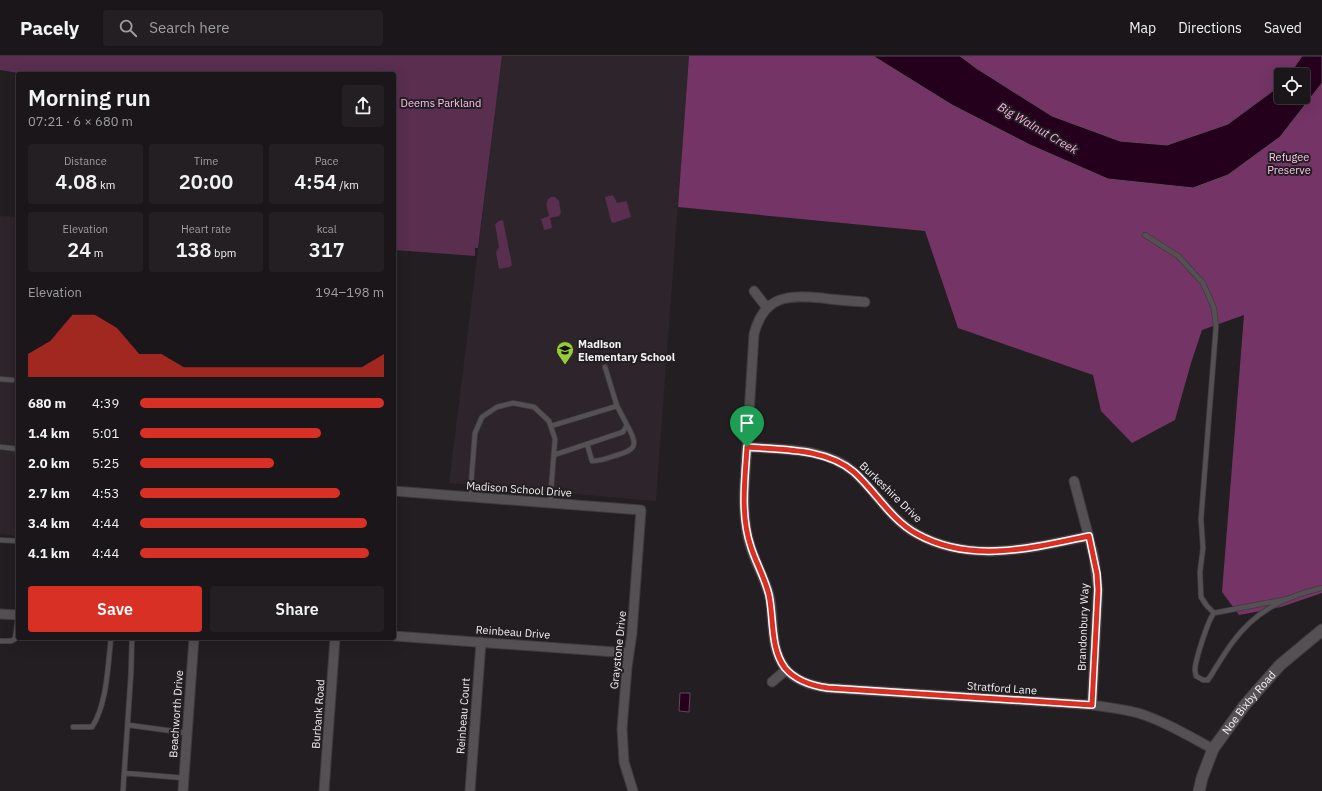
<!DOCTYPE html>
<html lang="en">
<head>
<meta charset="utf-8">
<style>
  body { margin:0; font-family:"IBM Plex Sans",sans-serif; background:#231f22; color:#f1f3f6; height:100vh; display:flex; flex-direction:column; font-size:15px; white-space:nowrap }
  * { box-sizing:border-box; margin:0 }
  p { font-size:13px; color:#9f9fa2 }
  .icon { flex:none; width:22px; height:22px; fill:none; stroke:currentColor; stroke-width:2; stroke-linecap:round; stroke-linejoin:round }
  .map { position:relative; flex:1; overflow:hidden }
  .details { position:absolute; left:16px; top:16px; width:380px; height:568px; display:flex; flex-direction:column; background:#1a1619; border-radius:4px; box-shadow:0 4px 16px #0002,0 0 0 1px #383538 }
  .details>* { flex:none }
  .tools { position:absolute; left:1274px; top:12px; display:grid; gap:8px }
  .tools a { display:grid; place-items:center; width:36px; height:36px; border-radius:4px; background:#1a1619; box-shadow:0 4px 16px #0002,0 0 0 1px #383538; font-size:20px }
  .pin { position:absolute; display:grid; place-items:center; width:34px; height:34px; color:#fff; margin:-41px -17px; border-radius:50% 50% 50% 0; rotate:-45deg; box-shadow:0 0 4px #0007 }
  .pin .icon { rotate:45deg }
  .round { display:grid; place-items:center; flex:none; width:42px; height:42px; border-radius:4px; background:#231f22 }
  .headline { display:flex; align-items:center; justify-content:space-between; height:68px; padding:0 12px }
  h1 { font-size:22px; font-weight:600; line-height:30px }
  .figures { display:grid; grid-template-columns:repeat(3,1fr); gap:6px; height:68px; padding:4px 12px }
  .figures div { display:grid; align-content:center; border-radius:4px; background:#231f22; text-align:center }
  .figures b { font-size:20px; font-weight:600 }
  .figures small { font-size:11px; font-weight:400 }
  .figures p { font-size:11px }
  .chart { height:112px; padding:8px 12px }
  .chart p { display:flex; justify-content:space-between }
  .chart svg { width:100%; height:72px; margin-top:4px; fill:#d93025; opacity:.7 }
  .cta { display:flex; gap:8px; margin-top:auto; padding:8px 12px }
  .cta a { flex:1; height:46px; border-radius:4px; background:#d93025; color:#fff; font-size:16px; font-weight:600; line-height:46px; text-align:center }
  .cta a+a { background:#231f22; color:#f1f3f6 }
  ul { padding:0 12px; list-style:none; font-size:13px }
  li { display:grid; grid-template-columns:64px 48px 1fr; align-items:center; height:30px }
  li i { height:10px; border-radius:5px; background:#d93025 }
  header { display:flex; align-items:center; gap:24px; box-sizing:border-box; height:56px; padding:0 20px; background:#1a1619; border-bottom:1px solid #383538 }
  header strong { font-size:19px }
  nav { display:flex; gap:22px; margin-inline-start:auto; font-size:14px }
  .search { width:280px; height:36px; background:#231f22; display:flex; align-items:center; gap:10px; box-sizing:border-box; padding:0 14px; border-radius:4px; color:#9f9fa2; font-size:15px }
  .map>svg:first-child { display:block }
  .built { fill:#2e242b }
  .green { fill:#592e4f }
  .forest { fill:#743465 }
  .water { fill:#25001d; stroke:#62485d }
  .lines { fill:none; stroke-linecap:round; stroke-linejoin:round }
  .service-casing { stroke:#3f3b3e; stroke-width:6 }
  .minor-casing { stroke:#3f3b3e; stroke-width:11 }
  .tertiary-casing { stroke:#3f3b3e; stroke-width:13 }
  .service { stroke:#555053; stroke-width:4.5 }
  .minor { stroke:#555053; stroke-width:9 }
  .tertiary { stroke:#555053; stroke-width:11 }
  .route-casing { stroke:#fff; stroke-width:8 }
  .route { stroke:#d93025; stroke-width:5 }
  .labels { text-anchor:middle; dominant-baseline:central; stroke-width:4; stroke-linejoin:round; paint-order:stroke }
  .park-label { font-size:11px; fill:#fdc3ec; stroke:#221e21 }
  .poi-label { font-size:11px; font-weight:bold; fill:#f2eff1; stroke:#221e21; text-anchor:start }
  .street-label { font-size:11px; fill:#f2eff1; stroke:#221e21 }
  .water-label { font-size:12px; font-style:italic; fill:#ffb3ea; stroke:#221e21 }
</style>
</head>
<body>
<header>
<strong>Pacely</strong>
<div class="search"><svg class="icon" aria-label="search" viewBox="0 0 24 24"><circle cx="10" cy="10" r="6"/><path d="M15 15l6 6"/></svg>Search here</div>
<nav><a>Map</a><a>Directions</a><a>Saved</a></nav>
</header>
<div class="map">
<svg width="1322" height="735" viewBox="0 0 1322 735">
  <rect width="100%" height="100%" fill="#221e21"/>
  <path class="built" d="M502,0H689L656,445L449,427Z
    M0,160L18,161V480L0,478Z"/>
  <path class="green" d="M0,0H502L478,192H475V200L394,194V18H24L0,14Z
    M613,139L617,147L626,145L627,146L631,161L613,167L611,165L605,141Z
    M551,141H555L559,145L561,157L559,160L550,162L552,172L544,174L541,163L549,160C548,153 543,146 551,141Z
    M503,164L512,209L510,211L499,213L496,196L499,191L495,168L499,165Z"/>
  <path class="forest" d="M689,0H873L1108,123L1280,81L1322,27V537L1281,551L1239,559L1222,536L1244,259L1202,274L1191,307L1175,364L1132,387L1101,355L1093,319L958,272L925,175L678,151Z
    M960,0H1302L1289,19H1281V29L1228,68L1167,89L1120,85L1052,60L976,12Z"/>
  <path class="water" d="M873,0H960L976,12L1052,60L1120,85L1167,89L1228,68L1281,29V41H1303V19H1289L1302,0H1322V27L1280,81L1228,119L1193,132L1108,123L1030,89L952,49Z
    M680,637H690L689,656L679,655Z"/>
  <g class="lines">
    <g class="service-casing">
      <path id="service" d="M1145,179L1178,200L1203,227L1214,252L1216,271L1201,463L1203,492L1200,516L1201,541L1207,550L1214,557
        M0,323L12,324
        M551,370L617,350L605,311
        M587,388L592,405C600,405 606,403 614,400C636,394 639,390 627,369
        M0,391L18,393
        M554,399L623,376L627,369L617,350
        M470,441L475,377L482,361L497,351L513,347L534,351L549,365L555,383L550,447
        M0,484L18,485
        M1287,543L1214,557C1208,564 1195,605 1195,614C1195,616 1196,618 1196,620L1203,624H1208C1216,612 1223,599 1232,587C1255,555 1284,541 1322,532
        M0,585H11L15,583L18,562
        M128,669L187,677
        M73,671H92C107,649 108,608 111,582
        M124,717L184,722
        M123,735L131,617L132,582"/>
    </g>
    <g class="minor-casing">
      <path id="minor" d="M754,235L767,252
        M865,246C851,245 836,244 822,242C788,239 764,239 754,278L744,438C744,455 745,473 750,489C755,506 764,521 769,538C775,562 769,591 785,612C795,625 813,630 828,632L1092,649C1107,651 1123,653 1138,657C1164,665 1189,680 1213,693
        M747,391C782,394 826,391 854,416C876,436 891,464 917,478C971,508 1032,492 1089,480
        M1074,425L1094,501L1098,534L1092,649
        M394,435L641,454L632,577L627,611L622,673L624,706L633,735
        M0,558L18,559
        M394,580L629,597
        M772,626L786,614
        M183,735L194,582
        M324,735L335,582
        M470,735L481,586"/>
    </g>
    <g class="tertiary-casing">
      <g id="tertiary">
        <path id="s1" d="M1199,735L1202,722L1213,693L1244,650L1280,609L1322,574"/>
      </g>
    </g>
    <use href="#service" class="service"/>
    <use href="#minor" class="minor"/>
    <use href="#tertiary" class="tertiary"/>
  </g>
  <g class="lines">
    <g class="route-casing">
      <path id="route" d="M747,391C782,394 826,392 854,416C876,436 891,464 917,478C971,508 1032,492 1089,480L1097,518L1098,534L1092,649L828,632C813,630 796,625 785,612C770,592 774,563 769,539C765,522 756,507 751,491C740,459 745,424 747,391Z"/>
    </g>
    <use href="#route" class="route"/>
  </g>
  <defs>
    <g id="school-pin" transform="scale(0.9)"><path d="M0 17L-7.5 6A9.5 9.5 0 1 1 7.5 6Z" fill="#98cb37" stroke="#221e21"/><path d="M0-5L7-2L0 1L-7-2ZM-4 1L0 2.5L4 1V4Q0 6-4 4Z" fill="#111"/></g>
  </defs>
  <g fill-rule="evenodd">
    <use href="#school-pin" x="565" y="294"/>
  </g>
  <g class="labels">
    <g class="park-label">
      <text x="441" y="47">Deems Parkland</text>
      <text x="1289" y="101">Refugee<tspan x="1289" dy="13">Preserve</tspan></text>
    </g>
    <g class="poi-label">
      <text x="578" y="288">Madison<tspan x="578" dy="13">Elementary School</tspan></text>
    </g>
    <g class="street-label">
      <text transform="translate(519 433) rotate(4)">Madison School Drive</text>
      <text transform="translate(891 436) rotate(44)">Burkeshire Drive</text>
      <text transform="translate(1083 571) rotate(-88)">Brandonbury Way</text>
      <text transform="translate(513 576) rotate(4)">Reinbeau Drive</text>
      <text transform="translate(618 594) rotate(-84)">Graystone Drive</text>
      <text transform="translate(1002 632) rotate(4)">Stratford Lane</text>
      <text stroke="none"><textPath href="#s1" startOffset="103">Noe Bixby Road</textPath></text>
      <text transform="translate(176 658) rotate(-86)">Beachworth Drive</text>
      <text transform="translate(318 658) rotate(-86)">Burbank Road</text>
      <text transform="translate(463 660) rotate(-86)">Reinbeau Court</text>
    </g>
    <g class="water-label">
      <text transform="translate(1038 72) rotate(30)">Big Walnut Creek</text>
    </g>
  </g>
</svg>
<div class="tools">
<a><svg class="icon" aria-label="locate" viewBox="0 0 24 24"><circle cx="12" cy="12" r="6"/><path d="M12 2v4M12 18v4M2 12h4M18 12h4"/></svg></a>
</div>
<div class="pin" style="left:747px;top:391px;background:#1e9e55"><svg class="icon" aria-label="arrive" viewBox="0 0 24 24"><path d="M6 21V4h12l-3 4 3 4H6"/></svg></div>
<section class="details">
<div class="headline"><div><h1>Morning run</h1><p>07:21 · 6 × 680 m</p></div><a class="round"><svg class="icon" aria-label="share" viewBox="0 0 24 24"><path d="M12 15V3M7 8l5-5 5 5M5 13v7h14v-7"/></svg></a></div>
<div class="figures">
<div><p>Distance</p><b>4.08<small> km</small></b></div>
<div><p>Time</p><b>20:00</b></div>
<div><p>Pace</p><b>4:54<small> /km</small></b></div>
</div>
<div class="figures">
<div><p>Elevation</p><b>24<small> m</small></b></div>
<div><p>Heart rate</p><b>138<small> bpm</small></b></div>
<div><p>kcal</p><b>317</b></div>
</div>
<div class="chart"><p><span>Elevation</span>194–198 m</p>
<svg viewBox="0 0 160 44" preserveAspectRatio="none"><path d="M0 44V30L10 22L20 6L30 6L40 14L50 30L60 30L70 38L80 38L90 38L100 38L110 38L120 38L130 38L140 38L150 38L160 30V44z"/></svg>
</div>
<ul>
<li><b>680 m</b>4:39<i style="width:100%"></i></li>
<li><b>1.4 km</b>5:01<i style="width:74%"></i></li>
<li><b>2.0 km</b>5:25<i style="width:55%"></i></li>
<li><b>2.7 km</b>4:53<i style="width:82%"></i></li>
<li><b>3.4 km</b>4:44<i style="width:93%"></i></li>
<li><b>4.1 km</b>4:44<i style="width:94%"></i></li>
</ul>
<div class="cta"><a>Save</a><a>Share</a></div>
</section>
</div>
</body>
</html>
